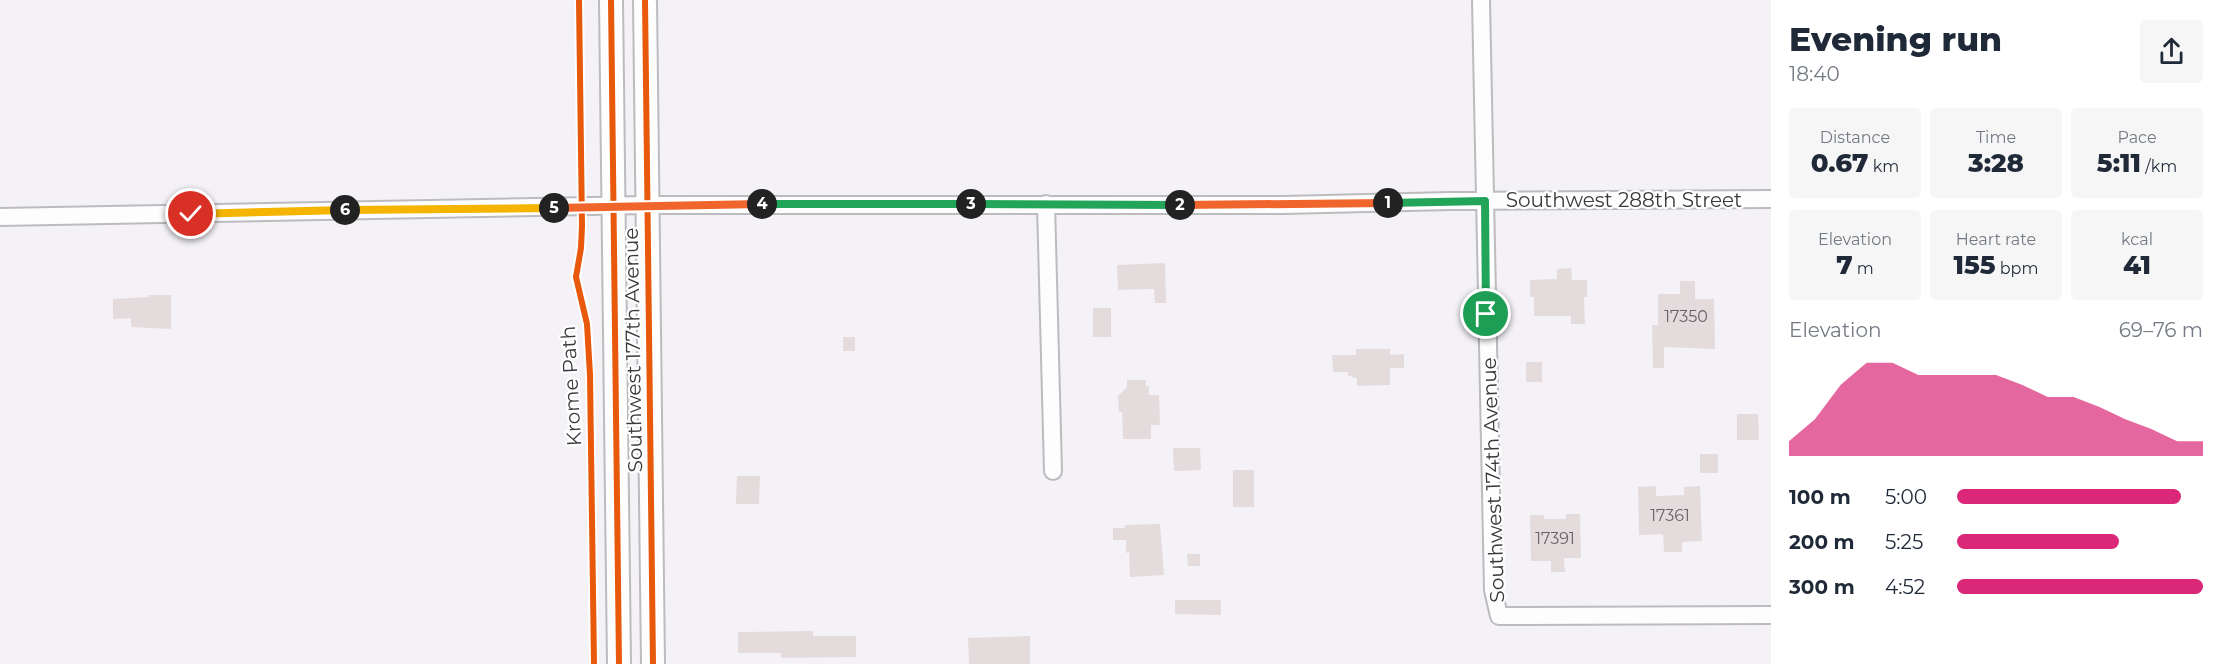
<!DOCTYPE html>
<html lang="en">
<head>
<meta charset="utf-8">
<style>
  body { margin:0; font-family:Montserrat,sans-serif; background:#f6f6f7; color:#1f2937; height:100vh; display:flex; flex-direction:column; font-size:22px; white-space:nowrap }
  * { box-sizing:border-box; margin:0 }
  p { font-size:20px; color:#747a83 }
  .icon { flex:none; width:33px; height:33px; fill:none; stroke:currentColor; stroke-width:2; stroke-linecap:round; stroke-linejoin:round }
  .map { position:relative; flex:1; overflow:hidden }
  .side { display:flex; flex-direction:column; background:#fff; width:450px }
  .side>* { flex:none }
  .pin { position:absolute; display:grid; place-items:center; width:51px; height:51px; color:#fff; margin:-26px; border:3px solid #fff; border-radius:50%; box-shadow:0 2px 6px #0007 }
  .km { position:absolute; width:30px; height:30px; margin:-15px; border-radius:50%; background:#222; color:#fff; font-size:16px; line-height:30px; text-align:center }
  .round { display:grid; place-items:center; flex:none; width:63px; height:63px; border-radius:6px; background:#f6f6f7 }
  .head { display:flex; align-items:center; justify-content:space-between; height:102px; padding:0 18px }
  h1 { font-size:33px; font-weight:800; line-height:45px }
  .stats { display:grid; grid-template-columns:repeat(3,1fr); gap:9px; height:102px; padding:6px 18px }
  .stats div { display:grid; align-content:center; border-radius:6px; background:#f6f6f7; text-align:center }
  .stats b { font-size:26px; font-weight:800 }
  .stats small { font-size:16px; font-weight:400 }
  .stats p { font-size:16px }
  .chart { height:168px; padding:12px 18px }
  .chart p { display:flex; justify-content:space-between }
  .chart svg { width:100%; height:108px; margin-top:6px; fill:#db2777; opacity:.7 }
  ul { padding:0 18px; list-style:none; font-size:20px }
  li { display:grid; grid-template-columns:96px 72px 1fr; align-items:center; height:45px }
  li i { height:15px; border-radius:8px; background:#db2777 }
  main { display:flex; flex:1; min-height:0 }
  .map>svg:first-child { display:block }
  .building { fill:#e4dbdc }
  .lines { fill:none; stroke-linecap:round; stroke-linejoin:round }
  .minor-casing { stroke:#bcbbbe; stroke-width:20 }
  .highway-casing { stroke:#bcbbbe; stroke-width:26 }
  .minor { stroke:#fdfdfe; stroke-width:16 }
  .highway { stroke:#fdfdfe; stroke-width:22 }
  .cycleway-casing { stroke:#fff; stroke-width:10 }
  .cycleway { stroke:#e8590c; stroke-width:6 }
  .split-1-casing { stroke:#fff; stroke-width:12 }
  .split-2-casing { stroke:#fff; stroke-width:12 }
  .split-3-casing { stroke:#fff; stroke-width:12 }
  .split-4-casing { stroke:#fff; stroke-width:12 }
  .split-5-casing { stroke:#fff; stroke-width:12 }
  .split-6-casing { stroke:#fff; stroke-width:12 }
  .split-7-casing { stroke:#fff; stroke-width:12 }
  .split-1 { stroke:#22a559; stroke-width:8 }
  .split-2 { stroke:#f0652b; stroke-width:8 }
  .split-3 { stroke:#22a559; stroke-width:8 }
  .split-4 { stroke:#22a559; stroke-width:8 }
  .split-5 { stroke:#f0652b; stroke-width:8 }
  .split-6 { stroke:#f5b400; stroke-width:8 }
  .split-7 { stroke:#f5b400; stroke-width:8 }
  .labels { text-anchor:middle; dominant-baseline:central; stroke-width:4.5; stroke-linejoin:round; paint-order:stroke }
  .number-label { font-size:16px; fill:#666366 }
  .street-label { font-size:20px; fill:#39383b; stroke:#fff }
</style>
</head>
<body>
<main>
<div class="map">
<svg width="1771" height="664" viewBox="0 0 1771 664">
  <rect width="100%" height="100%" fill="#f4f2f7"/>
  <path class="building" d="M1165,263L1166,303H1155L1154,289L1118,290L1117,265Z
    M1571,268L1572,280H1587V297H1584L1585,324H1571V316H1534V297H1530V280L1557,279V269Z
    M1680,281H1695V299H1714L1715,349L1664,347V368H1653L1652,325H1658V294H1680Z
    M149,295H171V329L131,327V318L113,319V299L149,297Z
    M1093,308H1111V337H1093Z
    M843,337H855V351H843Z
    M1356,349H1390V355L1404,354V368H1390V385L1357,386V379L1348,375V372H1333L1332,355H1356Z
    M1526,362H1542V382H1526Z
    M1127,380H1146V386H1149V395H1159L1160,425H1151V439H1123L1122,412H1119L1118,396L1127,387Z
    M1737,414H1758L1759,440H1737Z
    M1173,448H1200L1201,470L1174,471Z
    M1700,454H1718V473H1700Z
    M1233,470H1254V507H1233Z
    M737,476H760L759,504H736Z
    M1656,486V496L1684,495V487L1700,486L1702,541L1682,542V552H1664L1663,534L1639,535L1638,487Z
    M1566,514H1580L1581,558H1564L1565,572H1551V561H1531L1530,515H1544V519H1566Z
    M1160,524L1164,575L1130,577L1129,552L1126,553V540H1113V528H1125V525Z
    M1187,554H1200V566H1188Z
    M1175,600H1221V615L1175,614Z
    M813,631V636H856V657L781,658V653H738V632Z
    M1030,636V664H969L968,638Z"/>
  <g class="lines">
    <g class="minor-casing">
      <path id="minor" d="M1481,0L1493,590L1499,616L1771,615
        M1046,204L1053,471
        M0,217L647,205H1284L1450,201L1771,199"/>
    </g>
    <g class="highway-casing">
      <path id="highway" d="M611,0L619,664
        M645,0L653,664"/>
    </g>
    <use href="#minor" class="minor"/>
    <use href="#highway" class="highway"/>
    <g class="cycleway-casing">
      <path id="cycleway" d="M579,0L582,226L581,248L576,277L587,324L590,375L594,664
        M611,0L619,664
        M645,0L653,664"/>
    </g>
    <use href="#cycleway" class="cycleway"/>
  </g>
  <g class="lines">
    <g class="split-1-casing">
      <path id="split-1" d="M1388,203L1485,201L1486,314"/>
    </g>
    <g class="split-2-casing">
      <path id="split-2" d="M1180,205L1388,203"/>
    </g>
    <g class="split-3-casing">
      <path id="split-3" d="M971,204L1180,205"/>
    </g>
    <g class="split-4-casing">
      <path id="split-4" d="M762,204H971"/>
    </g>
    <g class="split-5-casing">
      <path id="split-5" d="M554,208L762,204"/>
    </g>
    <g class="split-6-casing">
      <path id="split-6" d="M345,210L554,208"/>
    </g>
    <g class="split-7-casing">
      <path id="split-7" d="M191,214L345,210"/>
    </g>
    <use href="#split-1" class="split-1"/>
    <use href="#split-2" class="split-2"/>
    <use href="#split-3" class="split-3"/>
    <use href="#split-4" class="split-4"/>
    <use href="#split-5" class="split-5"/>
    <use href="#split-6" class="split-6"/>
    <use href="#split-7" class="split-7"/>
  </g>
  <g class="labels">
    <g class="number-label">
      <text x="1686" y="316">17350</text>
      <text x="1670" y="515">17361</text>
      <text x="1555" y="538">17391</text>
    </g>
    <g class="street-label">
      <text x="1624" y="200">Southwest 288th Street</text>
      <text transform="translate(633 350) rotate(-91)">Southwest 177th Avenue</text>
      <text transform="translate(571 386) rotate(-93)">Krome Path</text>
      <text transform="translate(1493 480) rotate(-92)">Southwest 174th Avenue</text>
    </g>
  </g>
</svg>
<div class="pin" style="left:1486px;top:314px;background:#1e9e55"><svg class="icon" aria-label="arrive" viewBox="0 0 24 24"><path d="M6 21V4h12l-3 4 3 4H6"/></svg></div>
<div class="pin" style="left:191px;top:214px;background:#d93025"><svg class="icon" aria-label="check" viewBox="0 0 24 24"><path d="M5 12l5 5 9-10"/></svg></div>
<b class="km" style="left:1388px;top:203px">1</b>
<b class="km" style="left:1180px;top:205px">2</b>
<b class="km" style="left:971px;top:204px">3</b>
<b class="km" style="left:762px;top:204px">4</b>
<b class="km" style="left:554px;top:208px">5</b>
<b class="km" style="left:345px;top:210px">6</b>
</div>
<section class="side">
<div class="head"><div><h1>Evening run</h1><p>18:40</p></div><a class="round"><svg class="icon" aria-label="share" viewBox="0 0 24 24"><path d="M12 15V3M7 8l5-5 5 5M5 13v7h14v-7"/></svg></a></div>
<div class="stats">
<div><p>Distance</p><b>0.67<small> km</small></b></div>
<div><p>Time</p><b>3:28</b></div>
<div><p>Pace</p><b>5:11<small> /km</small></b></div>
</div>
<div class="stats">
<div><p>Elevation</p><b>7<small> m</small></b></div>
<div><p>Heart rate</p><b>155<small> bpm</small></b></div>
<div><p>kcal</p><b>41</b></div>
</div>
<div class="chart"><p><span>Elevation</span>69–76 m</p>
<svg viewBox="0 0 160 44" preserveAspectRatio="none"><path d="M0 44V38L10 29L20 15L30 6L40 6L50 11L60 11L70 11L80 11L90 15L100 20L110 20L120 24L130 29L140 33L150 38L160 38V44z"/></svg>
</div>
<ul>
<li><b>100 m</b>5:00<i style="width:91%"></i></li>
<li><b>200 m</b>5:25<i style="width:66%"></i></li>
<li><b>300 m</b>4:52<i style="width:100%"></i></li>
</ul>
</section>
</main>
</body>
</html>
